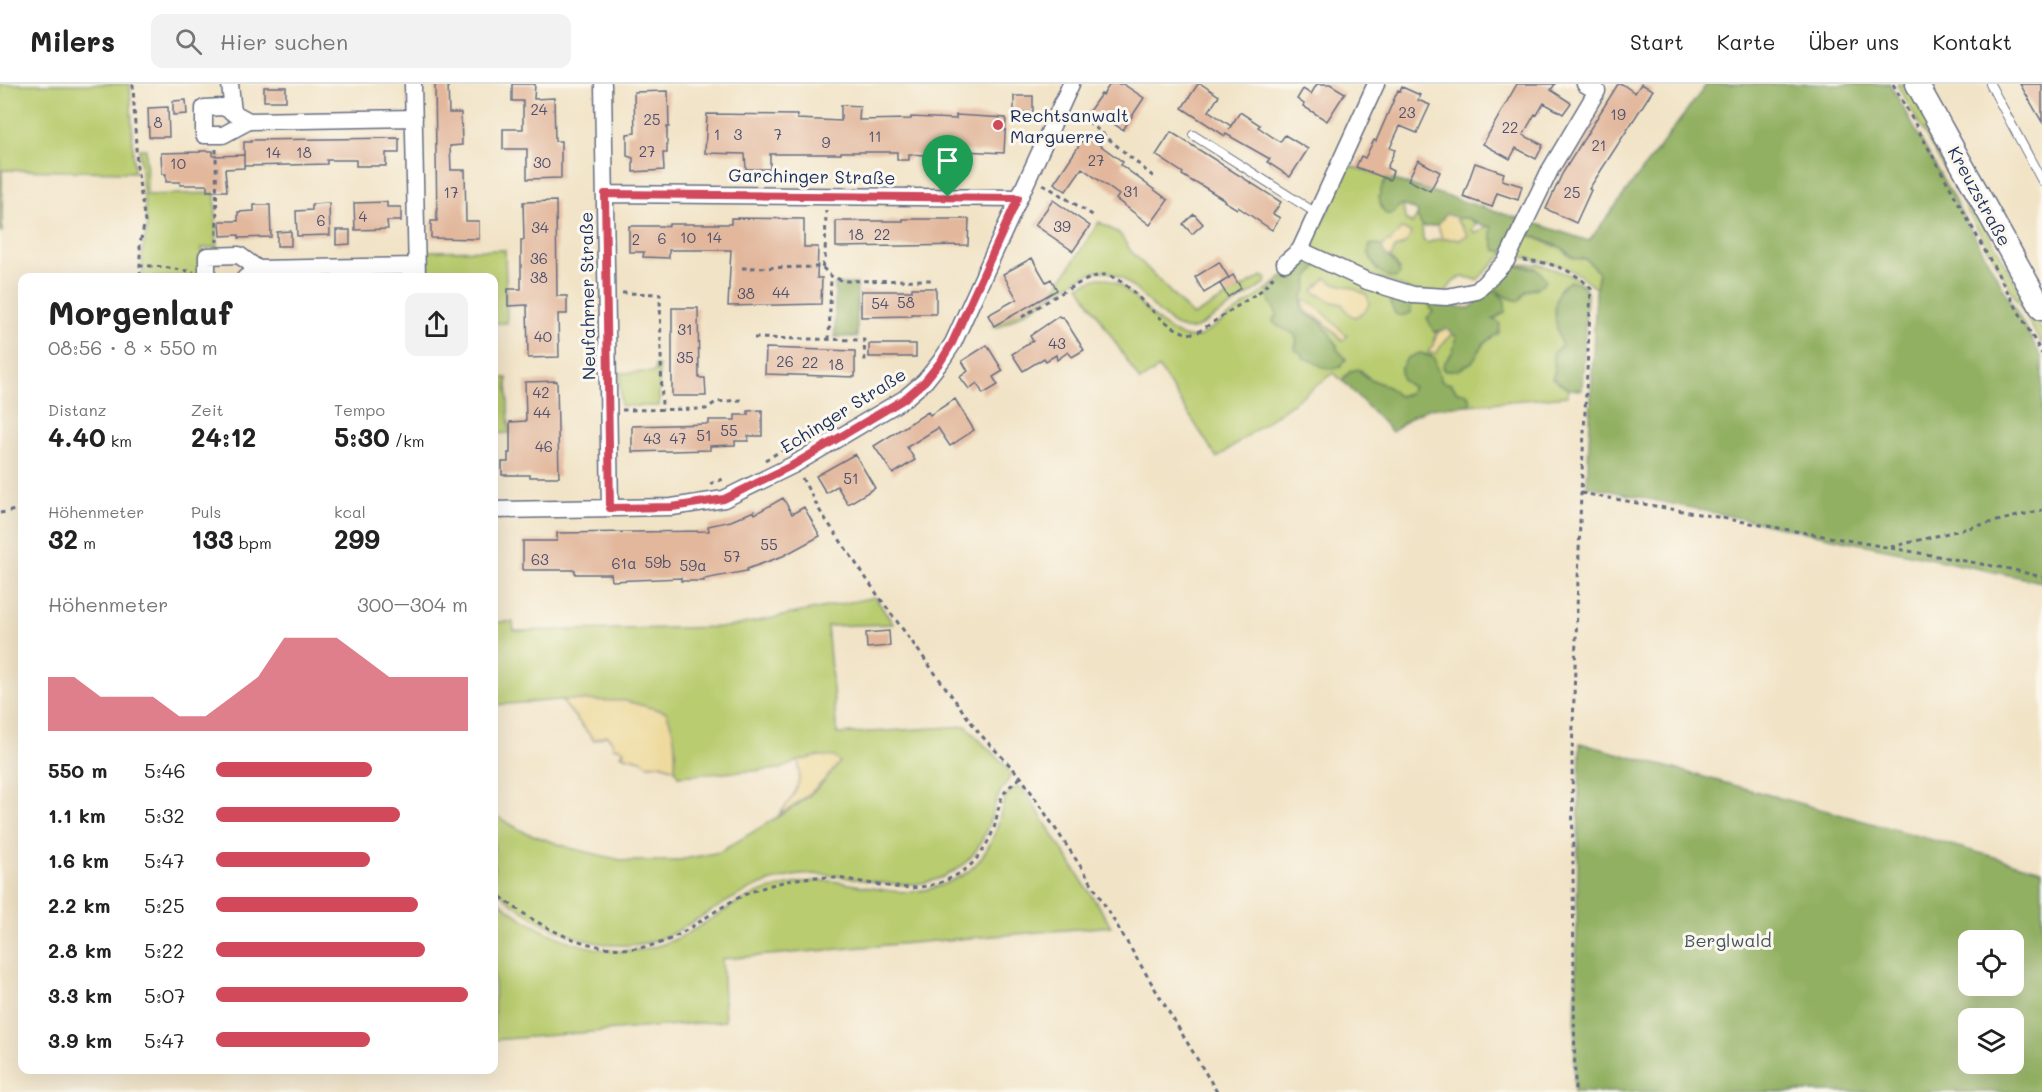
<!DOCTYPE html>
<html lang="de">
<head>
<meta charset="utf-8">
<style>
  body { margin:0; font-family:Mali,sans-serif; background:#f2f2f2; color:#222; height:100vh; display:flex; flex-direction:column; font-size:22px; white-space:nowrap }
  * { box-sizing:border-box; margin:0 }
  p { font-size:20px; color:#767676 }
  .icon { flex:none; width:33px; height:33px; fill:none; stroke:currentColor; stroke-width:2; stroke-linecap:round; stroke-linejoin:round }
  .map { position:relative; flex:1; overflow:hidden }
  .details { position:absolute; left:18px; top:189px; width:480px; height:801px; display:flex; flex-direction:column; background:#fff; border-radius:12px; box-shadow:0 6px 24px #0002 }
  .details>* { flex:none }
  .buttons { position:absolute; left:1958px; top:846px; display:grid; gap:12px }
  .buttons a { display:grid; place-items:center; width:66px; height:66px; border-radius:12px; background:#fff; box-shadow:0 6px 24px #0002; font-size:30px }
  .pin { position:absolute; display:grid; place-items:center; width:51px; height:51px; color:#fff; margin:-62px -26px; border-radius:50% 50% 50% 0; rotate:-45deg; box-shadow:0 0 6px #0007 }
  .pin .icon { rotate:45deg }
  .round { display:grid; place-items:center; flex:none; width:63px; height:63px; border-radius:12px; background:#f2f2f2 }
  .summary { display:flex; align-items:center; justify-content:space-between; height:102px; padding:0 30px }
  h1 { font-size:33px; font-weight:800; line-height:45px }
  .metrics { display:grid; grid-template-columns:repeat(3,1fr); gap:9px; height:102px; padding:6px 30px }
  .metrics div { display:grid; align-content:center }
  .metrics b { font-size:26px; font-weight:800 }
  .metrics small { font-size:16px; font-weight:400 }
  .metrics p { font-size:16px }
  .chart { height:168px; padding:12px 30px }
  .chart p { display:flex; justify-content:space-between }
  .chart svg { width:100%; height:108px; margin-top:6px; fill:#d1495b; opacity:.7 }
  ul { padding:0 30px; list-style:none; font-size:20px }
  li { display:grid; grid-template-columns:96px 72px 1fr; align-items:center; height:45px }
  li i { height:15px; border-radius:8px; background:#d1495b }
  header { display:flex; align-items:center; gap:36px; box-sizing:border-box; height:84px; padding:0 30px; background:#fff; border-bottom:2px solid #e0e0e0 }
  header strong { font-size:28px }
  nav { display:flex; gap:33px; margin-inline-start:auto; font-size:21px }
  .search { width:420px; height:54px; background:#f2f2f2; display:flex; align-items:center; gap:15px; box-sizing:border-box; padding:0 21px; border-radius:12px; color:#767676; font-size:22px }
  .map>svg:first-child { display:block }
  .green { fill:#b9cc70; stroke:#6a7e67; stroke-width:1.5; fill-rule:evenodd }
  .forest { fill:#92b062; stroke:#567060; stroke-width:1.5; fill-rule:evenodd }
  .sand { fill:#eeda9e; stroke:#84847e; stroke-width:1.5 }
  .building { fill:#e2b79c }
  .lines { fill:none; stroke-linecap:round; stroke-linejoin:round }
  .lane-casing { stroke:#666e82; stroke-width:10 }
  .street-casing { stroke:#666e82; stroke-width:19 }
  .secondary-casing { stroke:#666e82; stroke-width:25 }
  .path { stroke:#666e82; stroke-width:3; stroke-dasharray:4.5 4.5; stroke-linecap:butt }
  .lane { stroke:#fff; stroke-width:8 }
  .street { stroke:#fff; stroke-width:16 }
  .secondary { stroke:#fff; stroke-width:22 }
  .route-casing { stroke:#fff; stroke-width:12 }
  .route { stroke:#d1495b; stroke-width:8 }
  .poi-dot { fill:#d1495b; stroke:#fbf7ec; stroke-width:2 }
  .labels { text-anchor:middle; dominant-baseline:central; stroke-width:6; stroke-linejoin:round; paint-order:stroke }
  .number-label { font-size:15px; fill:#4d516e }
  .poi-label { font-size:18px; fill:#1b2f5e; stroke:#fbf7ec; text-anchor:start }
  .street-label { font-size:18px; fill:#1b2f5e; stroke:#fbf7ec }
  .park-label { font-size:18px; fill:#425662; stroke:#fbf7ec }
</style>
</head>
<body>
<header>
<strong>Milers</strong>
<div class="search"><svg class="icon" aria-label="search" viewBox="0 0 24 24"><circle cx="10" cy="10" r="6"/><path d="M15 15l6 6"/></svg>Hier suchen</div>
<nav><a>Start</a><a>Karte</a><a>Über uns</a><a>Kontakt</a></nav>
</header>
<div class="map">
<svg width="2042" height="1008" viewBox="0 0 2042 1008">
  <rect width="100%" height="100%" fill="#fbf7ec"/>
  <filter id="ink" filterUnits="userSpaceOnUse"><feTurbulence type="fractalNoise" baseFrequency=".0167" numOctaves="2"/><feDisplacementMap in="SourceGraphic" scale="12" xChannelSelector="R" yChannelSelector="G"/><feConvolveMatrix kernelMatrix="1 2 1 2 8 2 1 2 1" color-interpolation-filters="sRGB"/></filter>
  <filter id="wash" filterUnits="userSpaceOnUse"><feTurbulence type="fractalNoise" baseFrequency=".008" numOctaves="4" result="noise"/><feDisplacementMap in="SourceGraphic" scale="24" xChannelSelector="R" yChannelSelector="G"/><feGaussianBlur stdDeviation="1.35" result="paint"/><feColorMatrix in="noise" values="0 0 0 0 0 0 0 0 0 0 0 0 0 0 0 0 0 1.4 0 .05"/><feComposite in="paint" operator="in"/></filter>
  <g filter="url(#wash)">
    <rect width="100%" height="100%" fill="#f1e3c6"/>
    <path class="green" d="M0,0H130L134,88L2,86V148H0Z
      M1897,0H1906L2042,247V261Z
      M139,65H146L147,111L215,109L217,163L202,164V193H143L142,170L147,144Z
      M1350,82L1388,94C1378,105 1376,119 1386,130H1392L1397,122H1403L1405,134L1412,140L1417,132L1422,142L1423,156L1427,159L1438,155H1461L1462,142L1456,136L1457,134H1468L1476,140L1472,146L1474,148L1477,149L1488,142L1493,143L1491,150L1495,166L1506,168L1477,196C1461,190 1453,194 1446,209L1415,208L1315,168L1311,161ZM1401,145L1410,149L1402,162L1395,164L1391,174L1400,186L1377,187L1368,168L1376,160L1382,163L1386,158L1390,159Z
      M1099,138L1120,150L1130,166L1193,232L1262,192L1266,194L1265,200L1197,244C1193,245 1188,246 1184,245C1158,237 1129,187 1102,187C1084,188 1067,202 1053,211C1035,223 1016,233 998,244L992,243L1057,206L1056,204Z
      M1527,150L1554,162L1561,163L1570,173L1586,175L1599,189L1596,205C1572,180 1549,178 1516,172Z
      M505,166L507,239H494V194L427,193V167Z
      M1318,179L1433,216L1430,224L1433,228L1430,231L1434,248L1439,247L1434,254L1433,262H1440L1453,250L1458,253L1452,269L1445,278L1443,284L1445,287L1462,284L1472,278L1484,259L1492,253L1496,238L1493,236L1502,230L1503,215L1488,204L1491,201L1504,212L1519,217L1526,207L1538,204L1536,184L1513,181L1538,180L1573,192L1585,202L1570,198L1559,206C1556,224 1555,244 1562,261L1555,267L1553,274C1556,281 1555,288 1552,294L1569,305L1567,312L1467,321L1471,316L1465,308H1457L1451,300L1442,298L1432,272L1420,269L1407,274L1401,285L1402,296L1413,303L1409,309L1398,312C1387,301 1370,299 1361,286L1351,287L1344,293L1343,298L1334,289L1217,374L1159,284L1140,297L1079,202C1086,199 1095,194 1101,194C1132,194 1160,261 1199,253L1268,205L1269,214L1279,232L1277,242L1287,245L1295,251L1297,257L1295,262C1308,280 1325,275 1346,275L1337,265V261L1322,239L1304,229L1301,225L1302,212C1309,206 1305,201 1309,193C1312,188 1316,185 1318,179ZM1326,194L1333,199L1350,203L1369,220L1364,228L1354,233L1342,220L1330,217L1313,207ZM1303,220L1316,223L1347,252L1342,257L1323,237L1305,227Z
      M655,281H659V322H621L620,289L655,288Z
      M494,294H507L509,349L494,350Z
      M875,513L893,540L827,542L837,650L967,642C976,657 1005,676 1010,689C1011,694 1005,701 1002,705C997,712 995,721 992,730C983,759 973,779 945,792C897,815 845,783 793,792C749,799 714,827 675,848C615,881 540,846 494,804V731L524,748L570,764L625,777H674L720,768L799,720L819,703L840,678L819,672L798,677L781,685L678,692L675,685L676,667L666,628L625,617L561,616L494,621V538H513L514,547L728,543Z
      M1018,703L1022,704L1028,712L1111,842L722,875L725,937L494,956V813C542,855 616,885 678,854C700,844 719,828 741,817C761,806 792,799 815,797C828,795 843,799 856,801C899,809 921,814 961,792C981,781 993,757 999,737C1001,728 1002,718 1007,711C1009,706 1014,705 1018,703Z"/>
    <path class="forest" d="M1707,0H1890L2042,274V498L1587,402L1596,205L1599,189L1586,175C1567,176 1572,168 1560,163C1549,159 1538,153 1527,150L1531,138L1589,157Z
      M1388,94L1520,135L1506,168L1495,166L1491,150L1492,143L1481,141L1468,134H1457L1446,130L1438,141L1425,143L1422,142L1417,132L1418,128L1411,124L1400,121L1392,130H1386C1376,119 1378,105 1388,94Z
      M1376,160L1382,163C1386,174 1398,178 1400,190L1396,194C1379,193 1375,182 1368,168L1370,161Z
      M1310,174L1318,179C1316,185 1312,188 1309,193C1305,201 1309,206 1302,213L1301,225L1304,229L1322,239L1337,261V265L1346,275L1341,283C1321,290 1318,276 1303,274L1300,268L1295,266L1297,257L1295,251C1288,245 1279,245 1273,238L1274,234L1278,232L1270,218L1268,205L1295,182Z
      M1513,181C1526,184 1539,181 1546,196L1543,201L1526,207L1519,217L1504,212L1491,201Z
      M1570,197L1585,202L1587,209L1582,306L1569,305L1552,294L1555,289L1553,269L1562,261C1555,243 1548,207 1570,197Z
      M835,200H857V253H835Z
      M1488,204L1500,211L1505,217V228L1493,235L1500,240L1499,249L1484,259L1472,278L1458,286L1445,287L1443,281L1452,269L1457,253L1446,245L1434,248L1427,234L1433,228L1429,219L1447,217L1456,223L1470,224L1477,218L1479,209Z
      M1394,212L1411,218V229L1401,232L1395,230L1390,219L1391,214Z
      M1420,269L1435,274L1436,282L1442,298L1451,300L1457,308L1466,309L1471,316L1470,319L1467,321L1430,324L1414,331L1392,348L1342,296L1351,287L1358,285L1366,293L1388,303L1398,312L1409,310L1413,303L1402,296L1401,285L1407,274Z
      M1580,659L2042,786V1008H1574ZM1968,856H2013V902H1968ZM1968,934H2013V980H1968Z"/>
    <path class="sand" d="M1446,130L1457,134L1456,136L1468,151L1461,155H1442L1438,141Z
      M1401,145L1411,149C1408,159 1404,161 1395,164L1391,174L1385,171L1382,163L1386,158H1390Z
      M1326,194L1333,199L1350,203L1367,211L1369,220L1364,229L1354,233L1349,230L1342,220L1330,217L1313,207Z
      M1303,216C1320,221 1334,240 1347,252L1343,257L1323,237L1305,227Z
      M1446,245L1453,250L1443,259L1436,270L1428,268C1429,265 1432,264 1433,261C1437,252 1434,248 1446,245Z
      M561,616L626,617L666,628C675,647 676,664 675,685L660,680L648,681L641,676L621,671L624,667L622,665L613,663V659L607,651L594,656Z
      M819,672L834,673L840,678C822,701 803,717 778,732C792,715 804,700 798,677Z"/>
    <g id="blocks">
      <path class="building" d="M435,0H448L449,29H461L462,61L450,62L451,86H465L466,137H479V155L431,154V137H437Z
        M512,0H535L534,15L554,14L555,57H561V94L527,95V65H503V45H523V17H512Z
        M1110,0H1123L1144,14L1123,46L1103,33L1100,39L1087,30L1101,10L1103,11Z
        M1198,0H1201L1219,12L1209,27L1231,42L1229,45L1240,28L1260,41L1258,43L1280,58L1285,51L1308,65L1290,93L1267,78L1270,75L1226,50L1225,52L1182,24Z
        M1317,0H1330L1345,9L1327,37L1303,22L1304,20L1297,15L1303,5L1311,10Z
        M1517,0H1555L1551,6L1571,19L1563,30L1544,19L1537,31L1535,30L1523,51L1543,61L1536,75L1516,64L1510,75L1483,60Z
        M1618,0H1622L1635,9L1641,0L1653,6L1589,105L1591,106L1576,139L1546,125L1562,90Z
        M2020,0H2042V38Z
        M264,3H286V17H264Z
        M1402,3L1420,11L1418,16L1430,21L1417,49L1400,42L1390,64L1395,66L1387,84L1393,87L1390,96L1356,83L1361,72L1365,74L1374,56L1376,57L1398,6L1400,7Z
        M668,7L669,43H667V69H663L664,86L633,88V74L627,72V50L635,49L634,8Z
        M1014,12H1033V28L1014,29Z
        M186,16L187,30L173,31V17Z
        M841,21L860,22L859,36L911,35V33L956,35V31L1006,34L1004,69L942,66V72L909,70V76H897V68H841V70H770V85H746L745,70L705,69L707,30L797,31V35L841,37Z
        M168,23L169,53H149L148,24Z
        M1171,48L1281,118L1273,130L1280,134L1272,146L1238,123L1237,125L1224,117L1225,116L1196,98L1195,99L1182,91L1183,89L1156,71Z
        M1086,51L1123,78L1121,81L1168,116L1150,141L1116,115L1119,111L1082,84L1066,107L1054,99Z
        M399,54V69H386V82H356V76H327V80L244,82V58H251V56Z
        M200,67H213V72L244,71V84L225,85L227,107H207V101H180V98H166V90H162L161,69L200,68Z
        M1418,76L1440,88L1430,107L1408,96Z
        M1475,79L1504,89L1502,96L1522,102L1518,116L1497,109L1492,123L1463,113Z
        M1053,116L1090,142L1073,167L1035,141Z
        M556,117L557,212H567V230H558L559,273L528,274L527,221L508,222V205H521V156H524L523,118Z
        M387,118V123H401V137H387L388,145L355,146L354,119Z
        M329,119L330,151L297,152L296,127L312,126V120Z
        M254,121H270L271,153L239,154V151L221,152L220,137H238V128L254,127Z
        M1194,130L1203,140L1192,150L1183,140Z
        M731,134L804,135V163H818L817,194H822L821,220L728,222L731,166H669V174L643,173L644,168H629V142H669V140H731Z
        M903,135H969L968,161L836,163V137H903Z
        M336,146H350V160L336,161Z
        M291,147V162H277V148Z
        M1032,174L1046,198L1051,195L1057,206L994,242L988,231L1017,215L1003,190Z
        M1219,178L1229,194L1204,209L1195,193Z
        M1233,191L1241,204L1228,213L1220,200Z
        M912,204H936V230H912V232L861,233V207H912Z
        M672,224H698L699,294H705L706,312H672Z
        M1059,232L1061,234L1063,233L1084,266L1072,273L1068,268L1057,276L1056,271L1046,277L1044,274L1023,287L1012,270L1033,257L1030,252Z
        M869,260H916V273H869Z
        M987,261L1003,287L993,293L998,301L983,310L977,299L969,305L960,293L968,287L962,277Z
        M766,264L855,267V293L765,290Z
        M557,297L559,393H530V391H502V378H508V369H510V338L526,337L525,298Z
        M955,315L974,346L950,362L938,344L907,363L915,376L893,390L874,362L928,328L930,331Z
        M762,326V352H748V357H735V361L710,362V366L632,368V342L709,340V336H735V331H748V327Z
        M855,370L875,404L848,420L837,402L826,409L816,392Z
        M783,414L792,430L804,423L820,452L783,472L747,485V487L704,495V497H681V494L612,497L611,490H575V486H523V457H557V449L709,447L708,442L731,437L754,427L755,430Z
        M889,547L890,562L867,564L866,549Z"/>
    </g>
  </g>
  <g filter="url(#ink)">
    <use href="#blocks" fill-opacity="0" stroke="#666e82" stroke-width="1.5"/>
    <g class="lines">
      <g class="lane-casing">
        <path id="lane" d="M1990,0L2042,97
          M1193,51L1316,129"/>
      </g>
      <g class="street-casing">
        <path id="street" d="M230,0L233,29
          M413,0L417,194
          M603,0L610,424
          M249,37L223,51H204V24L223,23L249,37L414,34
          M605,110L1018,114
          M1300,166L1367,197L1413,211L1447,213L1477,207L1506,177L1550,86L1597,7L1585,0
          M1285,179L1300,166L1376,0
          M207,194V172L239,171L258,185
          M245,194L258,185L416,182
          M494,426L672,423L724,415L793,381L904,315L925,297L941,277L953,259L1071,0"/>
      </g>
      <g class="secondary-casing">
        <path id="secondary" d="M1917,0L2042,225"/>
      </g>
      <path class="path" d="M133,0L137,84L145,138L140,159V194
        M1893,0L2042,270
        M1071,31L1090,39L1156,95
        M216,65L217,158
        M1043,100L1094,132
        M1523,176C1549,178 1574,185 1591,205L1581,409L1572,671L1575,1008
        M139,182H156L194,188
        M822,183L825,176L826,126
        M742,184L822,183L831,192L843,197L933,196
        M622,209L660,210L662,326
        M1022,233C1037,224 1089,189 1105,191C1121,193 1135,210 1146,221C1159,233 1171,244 1188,250L1198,248L1262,206L1276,189
        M754,254L864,256L865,278
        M829,256L831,192
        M622,326L706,325L716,318L741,316
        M765,376L806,353
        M802,394L820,427L879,513L979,649L1021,693L1089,795L1217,1008
        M710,400L726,394
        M1581,409L2010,485L2042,493
        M0,429L22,425
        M1891,463L2042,426
        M494,807C541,848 615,885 676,852C698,840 717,825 738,814C757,804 783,797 804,794C861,787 908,824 963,787C977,778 988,760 994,744C997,734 998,722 1002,713C1006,705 1014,699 1021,693"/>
      <use href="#lane" class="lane"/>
      <use href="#street" class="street"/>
      <use href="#secondary" class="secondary"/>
    </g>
  </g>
  <g class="lines" filter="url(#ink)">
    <g class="route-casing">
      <path id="route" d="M605,110L1018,114L952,259L941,277L925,297L904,315L793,381L724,415L672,423L610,424Z"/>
    </g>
    <use href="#route" class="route"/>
  </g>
  <circle class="poi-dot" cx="998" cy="41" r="6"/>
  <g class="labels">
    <g class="number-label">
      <text x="539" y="25">24</text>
      <text x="1407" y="28">23</text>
      <text x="1618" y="30">19</text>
      <text x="652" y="35">25</text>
      <text x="158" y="38">8</text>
      <text x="1510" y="43">22</text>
      <text x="717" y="50">1</text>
      <text x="738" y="50">3</text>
      <text x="778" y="50">7</text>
      <text x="875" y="52">11</text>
      <text x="826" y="58">9</text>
      <text x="1599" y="61">21</text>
      <text x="647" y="67">27</text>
      <text x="273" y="68">14</text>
      <text x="304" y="68">18</text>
      <text x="1096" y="76">27</text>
      <text x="542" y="78">30</text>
      <text x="178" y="79">10</text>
      <text x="1131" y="107">31</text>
      <text x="451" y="108">17</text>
      <text x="1572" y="108">25</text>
      <text x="363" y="132">4</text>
      <text x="321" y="136">6</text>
      <text x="1062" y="142">39</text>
      <text x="540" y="143">34</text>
      <text x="856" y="150">18</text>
      <text x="882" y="150">22</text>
      <text x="688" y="153">10</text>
      <text x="714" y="153">14</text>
      <text x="662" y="154">6</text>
      <text x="636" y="155">2</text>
      <text x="539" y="174">36</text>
      <text x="539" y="193">38</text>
      <text x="781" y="208">44</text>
      <text x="746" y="209">38</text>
      <text x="906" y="218">58</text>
      <text x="880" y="219">54</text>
      <text x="685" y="245">31</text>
      <text x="543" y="252">40</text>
      <text x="1057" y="259">43</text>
      <text x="685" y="273">35</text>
      <text x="785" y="277">26</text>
      <text x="810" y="278">22</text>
      <text x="836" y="280">18</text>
      <text x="541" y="308">42</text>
      <text x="542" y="328">44</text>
      <text x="729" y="346">55</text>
      <text x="704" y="351">51</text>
      <text x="652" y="354">43</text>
      <text x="678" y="354">47</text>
      <text x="544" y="362">46</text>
      <text x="851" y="394">51</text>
      <text x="769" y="460">55</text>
      <text x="732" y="472">57</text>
      <text x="540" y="475">63</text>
      <text x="658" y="478">59b</text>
      <text x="624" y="479">61a</text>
      <text x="693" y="481">59a</text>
    </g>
    <g class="poi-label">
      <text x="1010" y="31">Rechtsanwalt<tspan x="1010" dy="21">Marguerre</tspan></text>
    </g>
    <g class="street-label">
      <text transform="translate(812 92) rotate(1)">Garchinger Straße</text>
      <text transform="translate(1980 112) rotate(61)">Kreuzstraße</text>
      <text transform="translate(587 212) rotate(-91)">Neufahrner Straße</text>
      <text transform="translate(843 326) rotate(-32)">Echinger Straße</text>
    </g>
    <g class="park-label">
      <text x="1728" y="856">Berglwald</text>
    </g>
  </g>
</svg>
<div class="buttons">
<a><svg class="icon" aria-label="locate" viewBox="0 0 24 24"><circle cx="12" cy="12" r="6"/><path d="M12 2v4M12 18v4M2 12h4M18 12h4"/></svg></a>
<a><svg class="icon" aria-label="layers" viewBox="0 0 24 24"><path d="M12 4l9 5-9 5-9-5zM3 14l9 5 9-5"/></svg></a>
</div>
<div class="pin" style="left:948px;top:113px;background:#1e9e55"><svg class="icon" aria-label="arrive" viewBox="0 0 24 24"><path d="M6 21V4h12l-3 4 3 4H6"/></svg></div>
<section class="details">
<div class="summary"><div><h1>Morgenlauf</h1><p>08:56 · 8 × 550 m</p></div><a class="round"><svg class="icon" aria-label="share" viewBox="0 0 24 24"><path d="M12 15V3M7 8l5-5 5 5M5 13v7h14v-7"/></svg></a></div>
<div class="metrics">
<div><p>Distanz</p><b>4.40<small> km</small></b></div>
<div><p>Zeit</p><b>24:12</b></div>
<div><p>Tempo</p><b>5:30<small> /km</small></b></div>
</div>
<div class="metrics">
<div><p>Höhenmeter</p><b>32<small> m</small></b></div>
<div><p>Puls</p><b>133<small> bpm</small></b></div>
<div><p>kcal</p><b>299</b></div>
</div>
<div class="chart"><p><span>Höhenmeter</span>300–304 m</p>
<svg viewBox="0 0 160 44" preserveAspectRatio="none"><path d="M0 44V22L10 22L20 30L30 30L40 30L50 38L60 38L70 30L80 22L90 6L100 6L110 6L120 14L130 22L140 22L150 22L160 22V44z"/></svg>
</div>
<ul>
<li><b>550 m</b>5:46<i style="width:62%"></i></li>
<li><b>1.1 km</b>5:32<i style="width:73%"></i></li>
<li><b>1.6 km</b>5:47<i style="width:61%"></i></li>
<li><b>2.2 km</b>5:25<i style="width:80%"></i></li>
<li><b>2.8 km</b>5:22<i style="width:83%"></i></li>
<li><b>3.3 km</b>5:07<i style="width:100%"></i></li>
<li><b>3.9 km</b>5:47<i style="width:61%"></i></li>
</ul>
</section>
</div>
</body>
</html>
